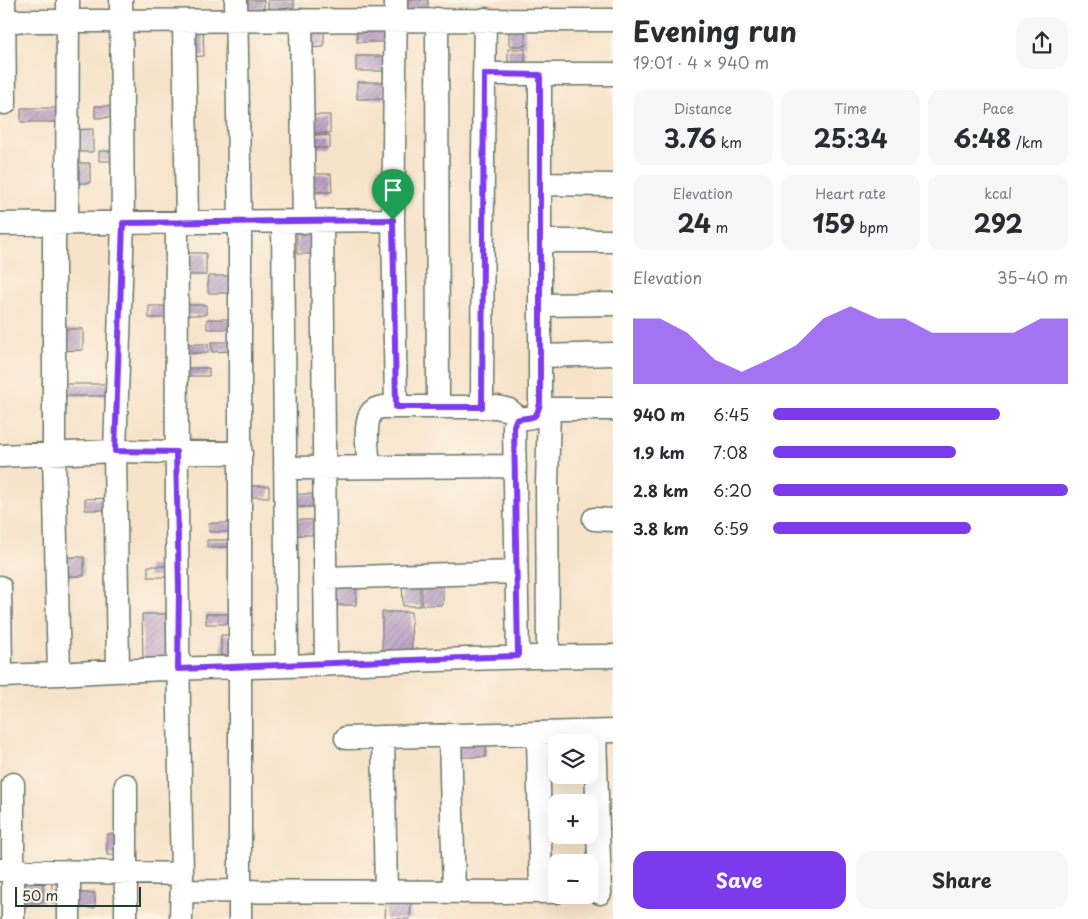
<!DOCTYPE html>
<html lang="en">
<head>
<meta charset="utf-8">
<style>
  body { margin:0; font-family:"Playpen Sans",sans-serif; background:#f7f7f7; color:#2b2b33; height:100vh; display:flex; flex-direction:column; font-size:19px; white-space:nowrap }
  * { box-sizing:border-box; margin:0 }
  p { font-size:16px; color:#7c7c81 }
  .icon { flex:none; width:28px; height:28px; fill:none; stroke:currentColor; stroke-width:2; stroke-linecap:round; stroke-linejoin:round }
  .map { position:relative; flex:1; overflow:hidden }
  .side { display:flex; flex-direction:column; background:#fff; width:475px }
  .side>* { flex:none }
  .fabs { position:absolute; left:548px; top:734px; display:grid; gap:10px }
  .fabs a { display:grid; place-items:center; width:50px; height:50px; border-radius:10px; background:#fff; box-shadow:0 5px 20px #0002; font-size:25px }
  .scale { position:absolute; left:15px; bottom:12px; width:126px; box-sizing:border-box; padding-left:5px; border:2px solid #1f3d34; border-top:0; font-size:14px; line-height:18px; white-space:nowrap; color:#1f3d34; -webkit-text-stroke:4px #fcf5e5; paint-order:stroke }
  .pin { position:absolute; display:grid; place-items:center; width:42px; height:42px; color:#fff; margin:-51px -21px; border-radius:50% 50% 50% 0; rotate:-45deg; box-shadow:0 0 5px #0007 }
  .pin .icon { rotate:45deg }
  .round { display:grid; place-items:center; flex:none; width:52px; height:52px; border-radius:15px; background:#f7f7f7 }
  .summary { display:flex; align-items:center; justify-content:space-between; height:85px; padding:0 20px }
  h1 { font-size:28px; font-weight:700; line-height:38px }
  .figures { display:grid; grid-template-columns:repeat(3,1fr); gap:8px; height:85px; padding:5px 20px }
  .figures div { display:grid; align-content:center; border-radius:12px; background:#f7f7f7; text-align:center }
  .figures b { font-size:25px; font-weight:700 }
  .figures small { font-size:14px; font-weight:400 }
  .figures p { font-size:14px }
  .chart { height:140px; padding:10px 20px }
  .chart p { display:flex; justify-content:space-between }
  .chart svg { width:100%; height:90px; margin-top:5px; fill:#7c3aed; opacity:.7 }
  .cta { display:flex; gap:10px; margin-top:auto; padding:10px 20px }
  .cta a { flex:1; height:58px; border-radius:15px; background:#7c3aed; color:#fff; font-size:20px; font-weight:700; line-height:58px; text-align:center }
  .cta a+a { background:#f7f7f7; color:#2b2b33 }
  ul { padding:0 20px; list-style:none; font-size:16px }
  li { display:grid; grid-template-columns:80px 60px 1fr; align-items:center; height:38px }
  li i { height:12px; border-radius:6px; background:#7c3aed }
  main { display:flex; flex:1; min-height:0 }
  .map>svg:first-child { display:block }
  .building { fill:url(#building-hatch) }
  .lines { fill:none; stroke-linecap:round; stroke-linejoin:round }
  .minor-casing { stroke:#6b7768; stroke-width:25 }
  .minor { stroke:#fff; stroke-width:22 }
  .route-casing { stroke:#fff; stroke-width:10 }
  .route { stroke:#7c3aed; stroke-width:6 }
</style>
</head>
<body>
<main>
<div class="map">
<svg width="613" height="919" viewBox="0 0 613 919">
  <defs>
    <pattern id="building-hatch" width="6" height="6" patternUnits="userSpaceOnUse" patternTransform="scale(1.25)"><rect width="6" height="6" fill="#baa0c5"/><path d="M-1 1l2-2M0 6l6-6M5 7l2-2" fill="none" stroke="#9784a1"/></pattern>
  </defs>
  <rect width="100%" height="100%" fill="#fcf5e5"/>
  <filter id="ink" filterUnits="userSpaceOnUse"><feTurbulence type="fractalNoise" baseFrequency=".02" numOctaves="2"/><feDisplacementMap in="SourceGraphic" scale="10" xChannelSelector="R" yChannelSelector="G"/><feConvolveMatrix kernelMatrix="1 2 1 2 8 2 1 2 1" color-interpolation-filters="sRGB"/></filter>
  <filter id="wash" filterUnits="userSpaceOnUse"><feTurbulence type="fractalNoise" baseFrequency=".0096" numOctaves="4" result="noise"/><feDisplacementMap in="SourceGraphic" scale="20" xChannelSelector="R" yChannelSelector="G"/><feGaussianBlur stdDeviation="1.12" result="paint"/><feColorMatrix in="noise" values="0 0 0 0 0 0 0 0 0 0 0 0 0 0 0 0 0 1.4 0 .05"/><feComposite in="paint" operator="in"/></filter>
  <g filter="url(#wash)">
    <rect width="100%" height="100%" fill="#f7e3ca"/>
    <g id="blocks">
      <path class="building" d="M241,0H264V16L240,17Z
        M268,0H294V11L268,12Z
        M399,0H428V11H399Z
        M357,23H386V42H357Z
        M509,23H525V46H509Z
        M324,24V47L306,48V25Z
        M188,27H203L204,56L189,57Z
        M508,49H525V72H508Z
        M356,56H385V71H356Z
        M357,82H384V99H357Z
        M95,106H119V117L95,118Z
        M21,108H58V122H21Z
        M306,115H330V133H306Z
        M93,129V152H70V130Z
        M306,135H330V148H306Z
        M99,151H118V161H99Z
        M69,163H90V183H69Z
        M308,174H331L332,192H308Z
        M297,229H316V254H297Z
        M184,253H206V275H184Z
        M208,276H233V293H208Z
        M181,305H206V315H181Z
        M149,306H168V318H149Z
        M207,319H234V329H207Z
        M60,329H83V350L60,351Z
        M211,342H233V351L212,352Z
        M182,344H208V353H182Z
        M183,368H209V376H183Z
        M61,384H112V396H61Z
        M249,486H269V497H249Z
        M287,494H318V507H287Z
        M111,498V510H85V499Z
        M286,520H316V535H286Z
        M209,523H231V532H209Z
        M207,540H231V547H207Z
        M59,557H84V576H60Z
        M148,566H171V577H148Z
        M327,582H356V605H327Z
        M422,582H443V605H422Z
        M402,583H420V606H403Z
        M382,612H411L412,654H382Z
        M142,614H166L167,659L143,660Z
        M206,614H232L233,624H206Z
        M221,635H234V661H221Z
        M452,741H486V757H452Z
        M107,834H122V855H107Z
        M17,878H43V903H17Z
        M52,879H63V903H52Z
        M71,893H95V908H71Z
        M386,900L411,901L410,919H385Z"/>
    </g>
  </g>
  <g filter="url(#ink)">
    <use href="#blocks" fill-opacity="0" stroke="#6b7768" stroke-width="1"/>
    <g class="lines">
      <g class="minor-casing">
        <path id="minor" d="M4,0L5,103
          M236,0L240,222V919
          M396,0L393,220L396,407
          M437,19L438,407
          M301,20L304,222
          M0,21L613,20
          M184,21L187,223
          M484,74H613
          M540,184L613,185
          M322,221L326,663
          M283,222L287,666
          M67,223L68,0
          M177,223C176,440 177,657 182,874
          M0,224L393,220
          M540,241H613
          M540,305L613,304
          M540,356L613,354
          M482,407L483,153L485,19
          M539,409H613
          M0,456L115,451L241,453
          M369,467C368,454 364,426 370,415C373,409 377,408 383,407H497L509,410L520,419
          M285,468L515,466
          M594,519L613,520
          M325,578L516,572
          M0,587L1,676
          M518,656L514,426L516,420C531,415 536,423 540,403V75
          M548,656L547,484L549,409
          M118,670L115,451L123,223L121,0
          M59,674C135,669 211,668 287,666C396,662 504,656 613,656
          M0,676L59,674L54,453V224
          M595,732L600,893
          M538,733L541,892
          M450,735L454,892
          M383,737L386,892
          M346,738L613,731
          M13,784V919
          M0,870L182,874L181,919
          M69,872V919
          M182,891L556,892
          M126,919V785"/>
      </g>
      <use href="#minor" class="minor"/>
    </g>
  </g>
  <g class="lines" filter="url(#ink)">
    <g class="route-casing">
      <path id="route" d="M484,74L540,75V403C536,423 531,415 516,420L514,426L518,656L178,669L179,588L176,452L115,451L123,223L393,220L396,407H482Z"/>
    </g>
    <use href="#route" class="route"/>
  </g>
</svg>
<div class="fabs">
<a><svg class="icon" aria-label="layers" viewBox="0 0 24 24"><path d="M12 4l9 5-9 5-9-5zM3 14l9 5 9-5"/></svg></a>
<a>+</a>
<a>−</a>
</div>
<div class="scale">50 m</div>
<div class="pin" style="left:393px;top:220px;background:#1e9e55"><svg class="icon" aria-label="arrive" viewBox="0 0 24 24"><path d="M6 21V4h12l-3 4 3 4H6"/></svg></div>
</div>
<section class="side">
<div class="summary"><div><h1>Evening run</h1><p>19:01 · 4 × 940 m</p></div><a class="round"><svg class="icon" aria-label="share" viewBox="0 0 24 24"><path d="M12 15V3M7 8l5-5 5 5M5 13v7h14v-7"/></svg></a></div>
<div class="figures">
<div><p>Distance</p><b>3.76<small> km</small></b></div>
<div><p>Time</p><b>25:34</b></div>
<div><p>Pace</p><b>6:48<small> /km</small></b></div>
</div>
<div class="figures">
<div><p>Elevation</p><b>24<small> m</small></b></div>
<div><p>Heart rate</p><b>159<small> bpm</small></b></div>
<div><p>kcal</p><b>292</b></div>
</div>
<div class="chart"><p><span>Elevation</span>35–40 m</p>
<svg viewBox="0 0 160 44" preserveAspectRatio="none"><path d="M0 44V12L10 12L20 19L30 32L40 38L50 32L60 25L70 12L80 6L90 12L100 12L110 19L120 19L130 19L140 19L150 12L160 12V44z"/></svg>
</div>
<ul>
<li><b>940 m</b>6:45<i style="width:77%"></i></li>
<li><b>1.9 km</b>7:08<i style="width:62%"></i></li>
<li><b>2.8 km</b>6:20<i style="width:100%"></i></li>
<li><b>3.8 km</b>6:59<i style="width:67%"></i></li>
</ul>
<div class="cta"><a>Save</a><a>Share</a></div>
</section>
</main>
</body>
</html>
